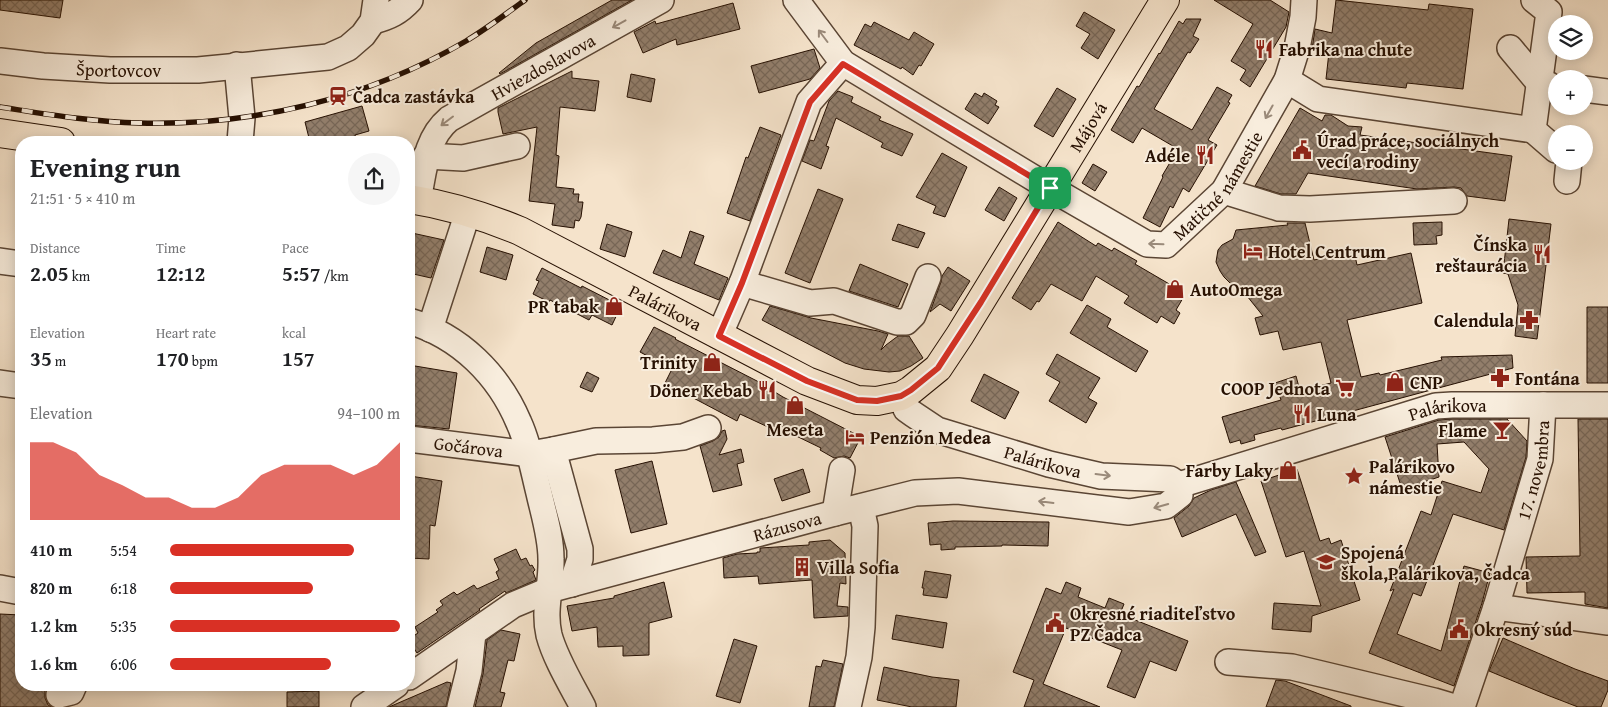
<!DOCTYPE html>
<html lang="en">
<head>
<meta charset="utf-8">
<style>
  body { margin:0; font-family:"Gentium Book Plus",serif; background:#f6f6f6; color:#202124; height:100vh; display:flex; flex-direction:column; font-size:19px; white-space:nowrap }
  * { box-sizing:border-box; margin:0 }
  p { font-size:16px; color:#757577 }
  .icon { flex:none; width:28px; height:28px; fill:none; stroke:currentColor; stroke-width:2; stroke-linecap:round; stroke-linejoin:round }
  .map { position:relative; flex:1; overflow:hidden }
  .panel { position:absolute; left:15px; top:136px; width:400px; height:555px; display:flex; flex-direction:column; background:#fff; border-radius:20px; box-shadow:0 2px 12px #0003 }
  .panel>* { flex:none }
  .buttons { position:absolute; left:1548px; top:15px; display:grid; gap:10px }
  .buttons a { display:grid; place-items:center; width:45px; height:45px; border-radius:50%; background:#fff; box-shadow:0 2px 12px #0003; font-size:25px }
  .pin { position:absolute; display:grid; place-items:center; width:42px; height:42px; color:#fff; margin:-21px; border-radius:10px; box-shadow:0 2px 8px #0006 }
  .round { display:grid; place-items:center; flex:none; width:52px; height:52px; border-radius:26px; background:#f6f6f6 }
  .summary { display:flex; align-items:center; justify-content:space-between; height:85px; padding:0 15px }
  h1 { font-size:28px; font-weight:600; line-height:38px }
  .figures { display:grid; grid-template-columns:repeat(3,1fr); gap:8px; height:85px; padding:5px 15px }
  .figures div { display:grid; align-content:center }
  .figures b { font-size:21px; font-weight:600 }
  .figures small { font-size:14px; font-weight:400 }
  .figures p { font-size:14px }
  .chart { height:140px; padding:10px 15px }
  .chart p { display:flex; justify-content:space-between }
  .chart svg { width:100%; height:90px; margin-top:5px; fill:#d93025; opacity:.7 }
  ul { padding:0 15px; list-style:none; font-size:16px }
  li { display:grid; grid-template-columns:80px 60px 1fr; align-items:center; height:38px }
  li i { height:12px; border-radius:6px; background:#d93025 }
  .map>svg:first-child { display:block }
  .building { fill:url(#building-cross-hatch); stroke:#261002 }
  .lines { fill:none; stroke-linecap:round; stroke-linejoin:round }
  .minor-casing { stroke:#5a4534; stroke-width:28 }
  .major-casing { stroke:#261002; stroke-width:30 }
  .minor { stroke:#f8eddd; stroke-width:25 }
  .major { stroke:#f5e3cb; stroke-width:28 }
  .rail-casing { stroke:#261002; stroke-width:5.5 }
  .rail { stroke:#f8eddd; stroke-width:4; stroke-dasharray:11; stroke-linecap:butt }
  .oneway { stroke:#9a8a7a }
  .route-casing { stroke:#fff; stroke-width:10 }
  .route { stroke:#d93025; stroke-width:6 }
  .labels { text-anchor:middle; dominant-baseline:central; stroke-width:4; stroke-linejoin:round; paint-order:stroke }
  .poi-label { font-size:18px; font-weight:bold; fill:#261002; stroke:#f8eddd; text-anchor:start }
  .street-label { font-size:18px; fill:#261002; stroke:#f8eddd }
</style>
</head>
<body>
<div class="map">
<svg width="1608" height="707" viewBox="0 0 1608 707">
  <defs>
    <pattern id="building-cross-hatch" width="8" height="8" patternUnits="userSpaceOnUse" patternTransform="scale(1.25)"><rect width="8" height="8" fill="#927e6b"/><path d="M0 0l8 8M0 8l8-8" fill="none" stroke="#776656"/></pattern>
  </defs>
  <rect width="100%" height="100%" fill="#f5e3cb"/>
  <filter id="stains"><feTurbulence type="fractalNoise" baseFrequency=".004" numOctaves="4"/><feColorMatrix values="0 0 0 0 .2 0 0 0 0 .09 0 0 0 0 .02 0 0 0 .5 -.17"/></filter>
  <radialGradient id="worn" r=".72"><stop offset=".6" stop-color="#630" stop-opacity="0"/><stop offset="1" stop-color="#630" stop-opacity=".3"/></radialGradient>
  <path class="building" d="M0,0H63L60,18L0,10Z
    M612,0H632L500,74L499,73L536,43Z
    M1214,0H1270L1289,12L1286,27L1250,87L1240,80L1246,70L1231,61L1253,24Z
    M1336,0L1428,10L1429,4L1473,9L1463,89L1407,83L1406,88L1326,79L1329,52L1312,49L1315,29L1332,33Z
    M733,3L740,29L677,45L676,39L643,53L634,32L655,21L656,24Z
    M1084,12L1115,30L1098,59L1081,48L1090,34L1076,26Z
    M1186,19H1201L1193,36L1199,39L1190,53L1188,52L1154,109L1192,130L1217,87L1232,95L1228,102L1230,103L1208,140L1217,145L1189,192L1183,188L1173,208L1170,206L1160,227L1143,218L1163,177L1162,176L1178,149L1142,128L1133,143L1111,130L1137,86L1139,87L1159,53L1160,54L1179,21L1183,24Z
    M874,22L909,40L914,32L934,44L921,66L919,65L913,75L902,67L901,69L854,45L865,24L871,27Z
    M814,49L820,68L810,79L759,93L751,66Z
    M572,71V78L599,81L595,111L560,107L556,155L559,156L556,187L574,189L573,194H579L578,202H583L581,217L579,221L575,220L574,228L552,225L555,204L529,201L537,127L503,134L498,112V108Z
    M631,74L655,79L651,102L627,97Z
    M1057,88L1076,99L1053,137L1034,126Z
    M838,91L853,97L851,102L881,117L879,120L913,134L902,156L881,147L883,143L836,118L826,146L829,147L821,169L802,161L810,140L814,141L829,101Z
    M975,93L982,97L984,93L997,101L995,105L999,107L988,124L965,109Z
    M362,106L369,131L355,135L356,139L345,142H310L305,122Z
    M1300,108L1322,121L1325,115H1331L1348,126L1362,127L1360,135L1512,156L1505,201L1467,196L1461,188L1454,187L1417,189L1308,173L1296,194H1281L1255,186Z
    M760,127L781,135L750,221L727,213L746,157L748,158Z
    M942,153L967,167L945,217L933,213L936,206L916,197Z
    M1093,164L1107,172L1095,191L1082,183Z
    M999,187L1017,198L1004,221L985,210Z
    M818,189L843,199L810,283L785,273Z
    M1509,219L1551,224L1537,339L1515,336L1518,305L1508,274L1503,273Z
    M1058,222L1096,246L1098,243L1112,251L1114,248L1137,261L1135,264L1183,292L1181,296L1183,298L1176,310L1180,313L1174,324L1161,316L1157,323L1124,303L1129,296L1096,276L1082,301L1051,284L1039,302L1037,301L1031,310L1012,298Z
    M1442,222V235L1436,236L1437,244L1414,245L1413,223Z
    M1287,223H1305L1314,260L1354,251L1357,265L1411,253L1422,303L1347,320L1361,377L1379,373L1380,375L1442,360L1441,357L1512,355L1513,368L1282,430L1281,428L1254,435L1255,440L1241,444L1240,440L1230,443L1222,417L1281,400L1275,383L1296,376L1300,391L1331,383L1321,342L1283,350L1278,331L1260,335L1255,318L1263,316L1243,291L1230,283L1224,277L1220,271L1216,262L1218,250L1222,245L1233,239L1236,230L1288,225Z
    M607,224L632,232L625,257L600,249Z
    M898,224L925,233L918,248L892,240Z
    M690,231L704,236L694,264L728,278L719,300L653,273L663,250L681,258Z
    M412,233L444,240L431,278L409,273V247Z
    M487,247L513,255L506,280L480,272Z
    M860,264L908,284L898,307L849,291Z
    M948,267L970,281L951,311L940,304L930,312L941,282L942,276Z
    M542,268L581,288L582,286L621,306L612,325L592,315L589,320L550,300L549,302L533,294L539,281L536,280Z
    M1087,305L1111,319L1107,327L1148,351L1136,372L1070,333Z
    M770,306L811,318L878,331L888,334L881,350L886,345L898,336H909L923,358L911,366L900,371L889,372L864,369L845,363L762,320Z
    M1587,307H1608V383H1587Z
    M654,327L676,338L675,339L757,381L783,397L861,437L850,458L844,456L834,458L820,450L821,448L790,433L791,435L769,424L768,427L740,414L737,421L665,383L672,369L640,352Z
    M1057,354L1100,378L1088,398L1097,403L1086,423L1049,401L1060,382L1046,374Z
    M409,365L457,373L449,429L409,425Z
    M587,372L599,378L592,392L580,387Z
    M984,374L1019,392L1005,419L971,401Z
    M1452,419H1507L1527,441L1526,457L1504,530L1453,514L1421,596L1413,593L1397,634L1441,651L1464,566L1490,573L1482,603L1454,686L1369,653L1394,589L1390,591L1421,511L1431,515L1442,481L1481,493L1489,469L1464,442L1437,444L1439,477L1402,489L1385,437L1439,420Z
    M1578,419H1608V608L1585,604V592L1527,593L1526,557L1580,556Z
    M725,430L727,439L719,455L741,449L744,462L737,464L742,485L713,492L700,446L713,441L719,437L722,431Z
    M652,461L667,524L631,533L615,470Z
    M803,469L810,492L782,501L774,479Z
    M1297,469L1320,541L1329,538L1331,544L1341,540L1360,600L1312,616L1311,632L1272,629L1274,603L1321,606L1304,551L1286,557L1261,481Z
    M410,476L442,481L435,526L430,525L429,559L409,558V487Z
    M1236,482L1266,552L1255,556L1236,514L1182,537L1174,518L1189,506L1194,498L1211,490Z
    M953,521L1049,522L1048,546L1002,545V546L955,547V549L941,550V544L930,545L928,523Z
    M830,540L845,553L846,584L840,583L837,606L848,607V616L814,618L812,580L759,584L758,576L724,578L723,558L737,554L757,553V552H760V548L809,545V542Z
    M516,549L521,560L526,558L530,566L532,565L535,570L533,572L536,580L506,593L505,591L479,609L480,610L417,653L409,641V639L418,633L415,627L438,612L436,610L443,605L440,601L454,592L457,595L474,585L477,589L499,579L496,572L499,570L494,559Z
    M925,571L951,575L947,598L923,595L924,588H922Z
    M664,582L672,617L649,623V655L623,656V646L598,647L597,627L572,631L567,606L614,598V596Z
    M1066,582L1081,588L1078,597L1105,608L1109,598L1124,604L1120,614L1188,641L1176,671L1150,661L1135,698L1107,687L1122,650L1066,628L1043,684L1100,707H1024L1034,680L1013,672L1046,588L1061,594Z
    M0,614L21,615V685H49L45,691V698L48,705L52,707H0Z
    M896,615L947,623L943,648L892,639Z
    M501,630L520,634L514,661L508,660L500,692L505,693L501,707H475L483,674L487,640Z
    M1503,638L1575,669L1608,681V690L1601,707H1578L1547,695L1489,671Z
    M734,639L757,646L740,703L716,696Z
    M823,660L843,664L834,707H809L816,666L821,667Z
    M884,667L932,677L959,680L956,707H912L877,700Z
    M1276,680L1285,681L1351,706V707H1266Z
    M447,682L451,683L446,707H389Z
    M319,691V707H287V692Z"/>
  <g class="lines">
    <g class="minor-casing">
      <g id="minor">
        <path id="s1" d="M796,0L843,63L1050,188L1147,244L1166,245L1224,191L1287,80L1297,48L1303,17L1304,0"/>
        <path d="M1534,0L1549,12L1533,130L1556,150"/>
        <path d="M373,21C389,17 399,12 410,0"/>
        <path d="M1510,48L1540,84L1549,85"/>
        <path id="s2" d="M0,61L43,66L110,70H198L328,57L348,48L363,35L373,21L376,0"/>
        <path d="M237,65L242,118L240,142"/>
        <path d="M1287,80L1318,99L1533,130"/>
        <path d="M1584,89L1608,92"/>
        <path d="M426,156L463,158L517,146"/>
        <path d="M1567,181L1569,161"/>
        <path d="M1224,191L1279,208L1310,209L1454,201"/>
        <path id="s3" d="M418,200C424,172 425,139 449,119L661,0"/>
        <path d="M0,261L21,264"/>
        <path d="M742,283L810,303L834,301L897,322H906L913,315L928,277"/>
        <path d="M409,321C460,336 499,375 519,423C529,445 533,469 539,493C544,515 551,537 551,559C552,585 543,609 549,635C555,658 572,686 583,707"/>
        <path d="M430,329L468,212"/>
        <path d="M719,336L742,283L809,102L843,63"/>
        <path d="M0,383L21,386"/>
        <path id="s4" d="M901,396L906,409L913,414L937,430L1049,464L1101,476L1170,479L1179,485"/>
        <path id="s5" d="M409,439L530,454L553,450L596,441L653,440L683,437L708,428"/>
        <path d="M553,450L580,549V559L572,584"/>
        <path id="s6" d="M1179,485L1436,406L1452,405H1608"/>
        <path d="M835,513L842,470"/>
        <path d="M0,588L21,592"/>
        <path d="M1496,607L1608,622"/>
        <path d="M1228,662L1292,667L1434,701L1454,707"/>
        <path id="s7" d="M409,677L513,605L549,590L835,513L915,493L958,491L1129,512L1166,506L1180,495L1179,485"/>
        <path d="M59,695L71,692L74,685"/>
        <path d="M364,707L396,685"/>
        <path d="M460,707L469,671L473,633"/>
        <path d="M848,707L859,657L862,627L865,526L861,507"/>
        <path id="s8" d="M1462,707L1496,607L1540,459L1543,405"/>
      </g>
    </g>
    <g class="major-casing">
      <g id="major">
        <path d="M0,133L61,142"/>
        <path id="s9" d="M409,199C448,205 484,216 520,231L807,381L857,400L877,401L901,396L911,390L938,368L960,335L1165,0"/>
      </g>
    </g>
    <use href="#minor" class="minor"/>
    <use href="#major" class="major"/>
    <g class="rail-casing">
      <path id="rail" d="M0,107C46,114 92,122 139,123C253,126 367,99 466,41C486,29 506,14 525,0"/>
    </g>
    <use href="#rail" class="rail"/>
  </g>
  <defs><path id="oneway-shaft" d="M-6 0H5M1.5-3L5.5 0L1.5 3" fill="none" stroke-width="1.6" stroke-linecap="round" stroke-linejoin="round" transform="scale(1.25)"/></defs>
  <g class="oneway">
    <use href="#oneway-shaft" transform="translate(619 24) rotate(151)"/>
    <use href="#oneway-shaft" transform="translate(823 36) rotate(-127)"/>
    <use href="#oneway-shaft" transform="translate(1269 112) rotate(119)"/>
    <use href="#oneway-shaft" transform="translate(447 121) rotate(143)"/>
    <use href="#oneway-shaft" transform="translate(1156 244) rotate(-178)"/>
    <use href="#oneway-shaft" transform="translate(1103 475) rotate(7)"/>
    <use href="#oneway-shaft" transform="translate(1046 502) rotate(-173)"/>
    <use href="#oneway-shaft" transform="translate(1161 506) rotate(164)"/>
  </g>
  <g class="lines">
    <g class="route-casing">
      <path id="route" d="M843,64L1050,188L981,302L938,368L911,390L901,396L877,401L857,400L807,381L719,336L742,283L810,102Z"/>
    </g>
    <use href="#route" class="route"/>
  </g>
  <defs>
    <g id="restaurant-bare" transform="scale(1.5)"><path d="M-5-6h1v4h1v-4h1v4h1v-4h1v5L-1.5 .5V6h-2V.5L-5-1ZM5-6V6H3V1.5H1.5Q1.5-4 5-6Z" fill="#8f2418" stroke="#f8eddd" stroke-width="2.5" paint-order="stroke"/></g>
    <g id="station-bare" transform="scale(1.5)"><path d="M-3-6H3Q5-6 5-4V2Q5 4 3 4L4.5 6H3L1.5 4h-3L-3 6H-4.5L-3 4Q-5 4-5 2V-4Q-5-6-3-6ZM-3.5-4v3h7v-3ZM-3.5 1v1.5H-2V1ZM2 1v1.5H3.5V1Z" fill="#8f2418" stroke="#f8eddd" stroke-width="2.5" paint-order="stroke"/></g>
    <g id="civic-bare" transform="scale(1.5)"><path d="M-.6-6.5H3V-4.5H.6V-3L4-1V1h2V6H-6V1h2V-1L-.6-3ZM-1.2 2.5V6h2.4V2.5Z" fill="#8f2418" stroke="#f8eddd" stroke-width="2.5" paint-order="stroke"/></g>
    <g id="hotel-bare" transform="scale(1.5)"><path d="M-6-4.5h1.5V1H6V5H4.5V3h-9V5H-6ZM-4 0a1.8 1.8 0 1 1 3.6 0ZM.5 0V-2.5h3Q6-2.5 6 0Z" fill="#8f2418" stroke="#f8eddd" stroke-width="2.5" paint-order="stroke"/></g>
    <g id="shop-bare" transform="scale(1.5)"><path d="M-5-2.5h2.3a2.7 3.5 0 0 1 5.4 0H5L5.5 6h-11ZM-1.5-2.5h3a1.5 2.3 0 0 0-3 0Z" fill="#8f2418" stroke="#f8eddd" stroke-width="2.5" paint-order="stroke"/></g>
    <g id="pharmacy-bare" transform="scale(1.5)"><path d="M-2-6h4v4h4v4h-4v4h-4v-4h-4v-4h4Z" fill="#8f2418" stroke="#f8eddd" stroke-width="2.5" paint-order="stroke"/></g>
    <g id="supermarket-bare" transform="scale(1.5)"><path d="M-6-5.5h2.5l.6 2H6L4.5 2H-2.5L-4.4-4H-6ZM-1.5 3.2a1.3 1.3 0 1 0 .1 0ZM3 3.2a1.3 1.3 0 1 0 .1 0Z" fill="#8f2418" stroke="#f8eddd" stroke-width="2.5" paint-order="stroke"/></g>
    <g id="bar-bare" transform="scale(1.5)"><path d="M-6-5H6L.8 .8V4.5H3.5V6h-7V4.5H-.8V.8Z" fill="#8f2418" stroke="#f8eddd" stroke-width="2.5" paint-order="stroke"/></g>
    <g id="sight-bare" transform="scale(1.5)"><path d="M0-6L1.8-2.2L6-1.7L2.9 1.2L3.7 5.4L0 3.3L-3.7 5.4L-2.9 1.2L-6-1.7L-1.8-2.2Z" fill="#8f2418" stroke="#f8eddd" stroke-width="2.5" paint-order="stroke"/></g>
    <g id="school-bare" transform="scale(1.5)"><path d="M0-5L7-2L0 1L-7-2ZM-4 1L0 2.5L4 1V4Q0 6-4 4Z" fill="#8f2418" stroke="#f8eddd" stroke-width="2.5" paint-order="stroke"/></g>
    <g id="building-bare" transform="scale(1.5)"><path d="M-4-6H4V6H1V3H-1V6H-4ZM-2.5-4.3h1.7v1.8h-1.7ZM.8-4.3h1.7v1.8H.8ZM-2.5-1h1.7V.8h-1.7ZM.8-1h1.7V.8H.8Z" fill="#8f2418" stroke="#f8eddd" stroke-width="2.5" paint-order="stroke"/></g>
  </defs>
  <g fill-rule="evenodd">
    <use href="#restaurant-bare" x="1264" y="49"/>
    <use href="#station-bare" x="338" y="96"/>
    <use href="#civic-bare" x="1302" y="150"/>
    <use href="#restaurant-bare" x="1205" y="155"/>
    <use href="#hotel-bare" x="1253" y="251"/>
    <use href="#restaurant-bare" x="1542" y="254"/>
    <use href="#shop-bare" x="1175" y="289"/>
    <use href="#shop-bare" x="614" y="306"/>
    <use href="#pharmacy-bare" x="1529" y="320"/>
    <use href="#shop-bare" x="712" y="362"/>
    <use href="#pharmacy-bare" x="1500" y="378"/>
    <use href="#shop-bare" x="1395" y="382"/>
    <use href="#supermarket-bare" x="1345" y="388"/>
    <use href="#restaurant-bare" x="767" y="390"/>
    <use href="#shop-bare" x="795" y="405"/>
    <use href="#restaurant-bare" x="1302" y="414"/>
    <use href="#bar-bare" x="1502" y="430"/>
    <use href="#hotel-bare" x="855" y="437"/>
    <use href="#shop-bare" x="1288" y="470"/>
    <use href="#sight-bare" x="1354" y="476"/>
    <use href="#school-bare" x="1326" y="562"/>
    <use href="#building-bare" x="802" y="567"/>
    <use href="#civic-bare" x="1055" y="623"/>
    <use href="#civic-bare" x="1459" y="629"/>
  </g>
  <g class="labels">
    <g class="poi-label">
      <text x="1279" y="49">Fabrika na chute</text>
      <text x="353" y="96">Čadca zastávka</text>
      <text x="1317" y="140">Úrad práce, sociálnych<tspan x="1317" dy="21">vecí a rodiny</tspan></text>
      <text x="1190" y="155" text-anchor="end">Adéle</text>
      <text x="1527" y="244" text-anchor="end">Čínska<tspan x="1527" dy="21">reštaurácia</tspan></text>
      <text x="1268" y="251">Hotel Centrum</text>
      <text x="1190" y="289">AutoOmega</text>
      <text x="599" y="306" text-anchor="end">PR tabak</text>
      <text x="1514" y="320" text-anchor="end">Calendula</text>
      <text x="697" y="362" text-anchor="end">Trinity</text>
      <text x="1515" y="378">Fontána</text>
      <text x="1410" y="382">CNP</text>
      <text x="1330" y="388" text-anchor="end">COOP Jednota</text>
      <text x="752" y="390" text-anchor="end">Döner Kebab</text>
      <text x="1317" y="414">Luna</text>
      <text x="795" y="429" text-anchor="middle">Meseta</text>
      <text x="1487" y="430" text-anchor="end">Flame</text>
      <text x="870" y="437">Penzión Medea</text>
      <text x="1369" y="466">Palárikovo<tspan x="1369" dy="21">námestie</tspan></text>
      <text x="1273" y="470" text-anchor="end">Farby Laky</text>
      <text x="1341" y="552">Spojená<tspan x="1341" dy="21">škola,Palárikova, Čadca</tspan></text>
      <text x="817" y="567">Villa Sofia</text>
      <text x="1070" y="613">Okresné riaditeľstvo<tspan x="1070" dy="21">PZ Čadca</tspan></text>
      <text x="1474" y="629">Okresný súd</text>
    </g>
    <g class="street-label">
      <text stroke="none"><textPath href="#s3" startOffset="196">Hviezdoslavova</textPath></text>
      <text stroke="none"><textPath href="#s2" startOffset="119">Športovcov</textPath></text>
      <text stroke="none"><textPath href="#s9" startOffset="868">Májová</textPath></text>
      <text stroke="none"><textPath href="#s1" startOffset="531">Matičné námestie</textPath></text>
      <text stroke="none"><textPath href="#s9" startOffset="280">Palárikova</textPath></text>
      <text stroke="none"><textPath href="#s6" startOffset="280">Palárikova</textPath></text>
      <text stroke="none"><textPath href="#s5" startOffset="60">Gočárova</textPath></text>
      <text stroke="none"><textPath href="#s4" startOffset="162">Palárikova</textPath></text>
      <text stroke="none"><textPath href="#s8" startOffset="248">17. novembra</textPath></text>
      <text stroke="none"><textPath href="#s7" startOffset="412">Rázusova</textPath></text>
    </g>
  </g>
  <rect width="100%" height="100%" filter="url(#stains)"/>
  <rect width="100%" height="100%" fill="url(#worn)"/>
</svg>
<div class="buttons">
<a><svg class="icon" aria-label="layers" viewBox="0 0 24 24"><path d="M12 4l9 5-9 5-9-5zM3 14l9 5 9-5"/></svg></a>
<a>+</a>
<a>−</a>
</div>
<div class="pin" style="left:1050px;top:188px;background:#1e9e55"><svg class="icon" aria-label="arrive" viewBox="0 0 24 24"><path d="M6 21V4h12l-3 4 3 4H6"/></svg></div>
<section class="panel">
<div class="summary"><div><h1>Evening run</h1><p>21:51 · 5 × 410 m</p></div><a class="round"><svg class="icon" aria-label="share" viewBox="0 0 24 24"><path d="M12 15V3M7 8l5-5 5 5M5 13v7h14v-7"/></svg></a></div>
<div class="figures">
<div><p>Distance</p><b>2.05<small> km</small></b></div>
<div><p>Time</p><b>12:12</b></div>
<div><p>Pace</p><b>5:57<small> /km</small></b></div>
</div>
<div class="figures">
<div><p>Elevation</p><b>35<small> m</small></b></div>
<div><p>Heart rate</p><b>170<small> bpm</small></b></div>
<div><p>kcal</p><b>157</b></div>
</div>
<div class="chart"><p><span>Elevation</span>94–100 m</p>
<svg viewBox="0 0 160 44" preserveAspectRatio="none"><path d="M0 44V6L10 6L20 11L30 22L40 27L50 33L60 33L70 38L80 38L90 33L100 22L110 17L120 17L130 17L140 22L150 17L160 6V44z"/></svg>
</div>
<ul>
<li><b>410 m</b>5:54<i style="width:80%"></i></li>
<li><b>820 m</b>6:18<i style="width:62%"></i></li>
<li><b>1.2 km</b>5:35<i style="width:100%"></i></li>
<li><b>1.6 km</b>6:06<i style="width:70%"></i></li>
</ul>
</section>
</div>
</body>
</html>
